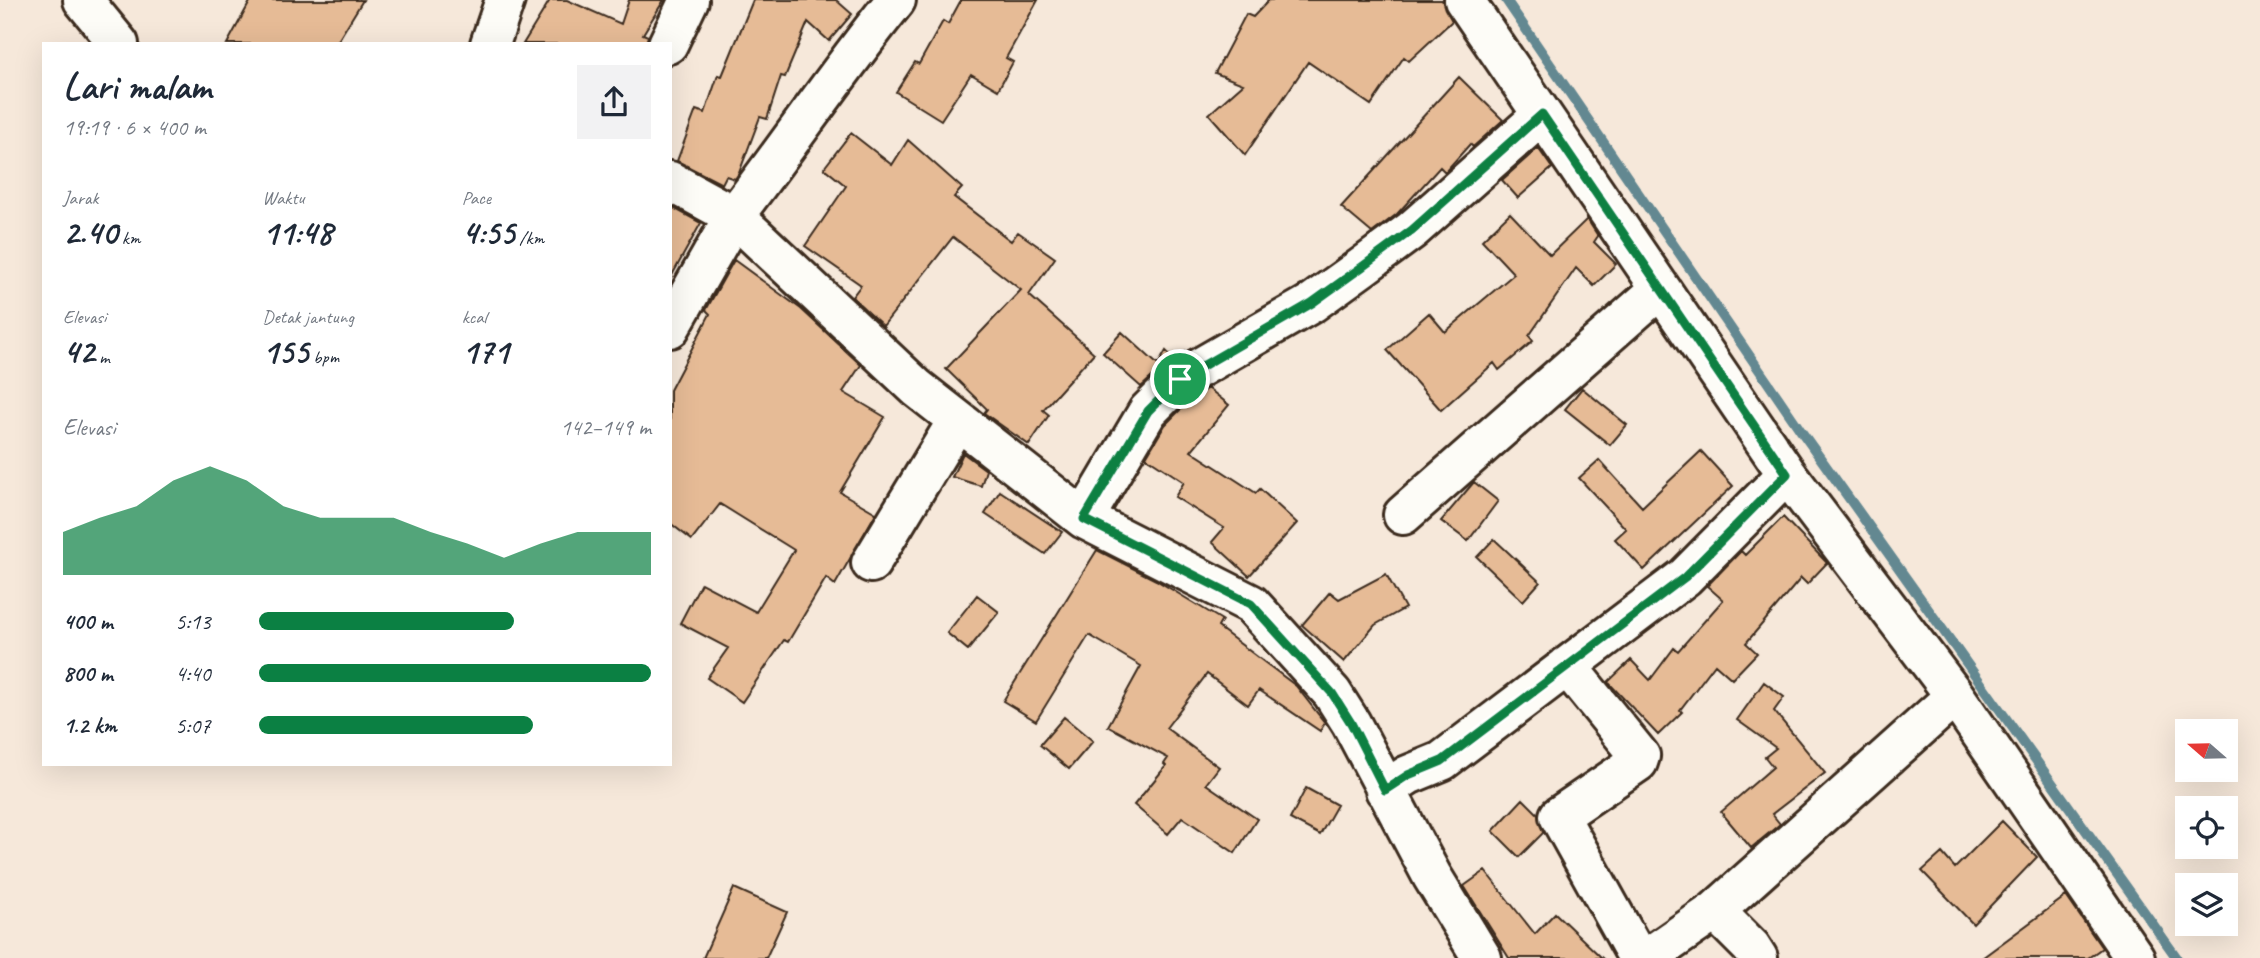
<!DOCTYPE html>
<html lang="id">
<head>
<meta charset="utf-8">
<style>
  body { margin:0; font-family:Caveat,sans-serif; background:#f2f2f3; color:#1f2937; height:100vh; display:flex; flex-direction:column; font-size:26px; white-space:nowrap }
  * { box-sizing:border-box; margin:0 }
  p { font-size:23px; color:#747a83 }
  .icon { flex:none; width:38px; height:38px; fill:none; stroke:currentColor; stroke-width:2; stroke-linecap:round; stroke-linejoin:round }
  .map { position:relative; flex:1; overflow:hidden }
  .details { position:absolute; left:42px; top:42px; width:630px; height:724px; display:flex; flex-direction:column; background:#fff; border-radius:0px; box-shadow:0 7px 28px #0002 }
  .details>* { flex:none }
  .needle { width:46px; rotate:290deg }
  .fabs { position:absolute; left:2175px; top:719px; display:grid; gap:14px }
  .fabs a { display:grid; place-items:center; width:63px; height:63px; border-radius:0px; background:#fff; box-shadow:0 7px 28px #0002; font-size:35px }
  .pin { position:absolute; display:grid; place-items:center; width:60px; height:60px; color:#fff; margin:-30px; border:4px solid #fff; border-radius:50%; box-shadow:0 2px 7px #0007 }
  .round { display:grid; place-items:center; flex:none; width:74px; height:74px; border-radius:0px; background:#f2f2f3 }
  .headline { display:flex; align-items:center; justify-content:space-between; height:119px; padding:0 21px }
  h1 { font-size:38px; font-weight:800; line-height:52px }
  .figures { display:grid; grid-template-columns:repeat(3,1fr); gap:10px; height:119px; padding:7px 21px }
  .figures div { display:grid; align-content:center }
  .figures b { font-size:35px; font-weight:800 }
  .figures small { font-size:19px; font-weight:400 }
  .figures p { font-size:19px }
  .chart { height:196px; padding:14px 21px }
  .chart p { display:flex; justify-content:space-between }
  .chart svg { width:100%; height:126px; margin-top:7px; fill:#0b8043; opacity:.7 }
  ul { padding:0 21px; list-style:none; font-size:23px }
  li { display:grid; grid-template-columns:112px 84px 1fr; align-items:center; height:52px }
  li i { height:18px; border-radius:9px; background:#0b8043 }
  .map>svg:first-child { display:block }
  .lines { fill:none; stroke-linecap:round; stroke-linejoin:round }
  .stream { stroke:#638891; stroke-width:10 }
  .building { fill:#e6bb96; stroke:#3b2a1e; stroke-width:2 }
  .minor-casing { stroke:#3b2a1e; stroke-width:44 }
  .minor { stroke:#fdfcf7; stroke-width:38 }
  .route-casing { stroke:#fff; stroke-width:14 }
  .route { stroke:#0b8043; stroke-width:9 }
</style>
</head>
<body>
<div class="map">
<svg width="2260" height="958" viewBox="0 0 2260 958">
  <rect width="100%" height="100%" fill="#f6e8da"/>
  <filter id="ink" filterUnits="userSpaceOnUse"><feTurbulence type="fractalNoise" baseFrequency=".0143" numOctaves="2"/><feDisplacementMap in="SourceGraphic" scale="14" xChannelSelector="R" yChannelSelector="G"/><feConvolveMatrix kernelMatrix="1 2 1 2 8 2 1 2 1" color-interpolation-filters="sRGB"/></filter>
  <g filter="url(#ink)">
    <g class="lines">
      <path class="stream" d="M1506,0L1801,431L2177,958"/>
    </g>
    <path class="building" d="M251,0H363L336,44H227Z
      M550,0H567L621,24L629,0H664L643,34L648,36L646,44H523Z
      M753,0H836L852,14L829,41L808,22L785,77L781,76L767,119L760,117L739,173L735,179L726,176L722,184L677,161L696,110L705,113L718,75L722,76Z
      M961,0H1038L1006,58L1013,62L998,90L971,74L941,120L896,92L915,62L919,64L943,21L948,24Z
      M1269,0H1442L1452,21L1409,61L1404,57L1371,105L1308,62L1245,155L1209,114L1243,84L1215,73L1246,14L1253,17Z
      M1459,77L1503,120L1473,147L1470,144L1445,172L1440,167L1397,214L1372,233L1341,207Z
      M851,133L892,165L908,140L962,188L954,197L1011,241L1018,232L1055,258L1029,295L1094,353L1043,410L1049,415L1029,445L984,413L987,409L946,369L1021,290L953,237L883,326L852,297L861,285L805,246L846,186L824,168Z
      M1538,148L1552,168L1518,198L1502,180Z
      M670,206L701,223L670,279Z
      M1510,213L1550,255L1587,219L1598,236L1594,242L1616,264L1594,286L1576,268L1529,336L1533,341L1499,370L1494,363L1441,410L1387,350L1429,313L1445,332L1514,274L1482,240Z
      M734,260L801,309L861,365L843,392L885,417L840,492L876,513L835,585L826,578L788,642L784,640L742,702L707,678L728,648L680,623L701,583L756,612L794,550L720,504L692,540L670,523V390L710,314L706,310Z
      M1122,332L1158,365L1166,351L1173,358L1141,387L1103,353Z
      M1208,388L1229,405L1191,451L1256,493L1260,489L1297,523L1249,576L1212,542L1224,528L1175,497L1184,482L1146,457L1165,425L1193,397Z
      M1582,388L1627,425L1610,445L1565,409Z
      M1701,451L1733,486L1644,570L1615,539L1626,529L1579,478L1599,460L1642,507Z
      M963,453L986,470L981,486L952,477Z
      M1474,482L1498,501L1468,541L1441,521Z
      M1000,491L1062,532L1045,554L985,514Z
      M1783,517L1827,563L1807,584L1801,578L1746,643L1757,653L1732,679L1715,664L1680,710L1682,712L1658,735L1608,682L1631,660L1650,680L1674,648L1678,651L1723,600L1707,586L1741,551L1745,555Z
      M1494,539L1540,582L1523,601L1477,557Z
      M1097,550L1156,580L1222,620L1218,627L1296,686L1325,723L1320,731L1259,690L1248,705L1207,674L1166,728L1219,767L1206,784L1257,819L1235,853L1182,817L1168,834L1134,805L1166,766L1164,764L1168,758L1108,726L1141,666L1089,635L1036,721L1003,701Z
      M1386,574L1405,608L1375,625L1344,662L1302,625L1330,592L1339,599Z
      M977,595L999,612L968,650L947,633Z
      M1764,682L1784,697L1774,711L1825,773L1772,814L1780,824L1751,848L1721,812L1773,767L1765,757L1776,748L1737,720Z
      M1064,717L1093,741L1069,769L1040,745Z
      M1306,788L1337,805L1320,835L1290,819Z
      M1523,799L1538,814L1543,833L1519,857L1493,831Z
      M2002,821L2037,857L1973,924L1922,871L1942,853L1955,868Z
      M1485,871L1535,934L1555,913L1602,958H1509L1464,886Z
      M734,888L787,912L766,958H703Z
      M2066,896L2102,948L2088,958H1982Z"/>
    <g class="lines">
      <g class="minor-casing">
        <path id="minor" d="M83,0L119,44
          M1464,0L1787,474L1955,696L2135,958
          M490,44L505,0
          M668,44L689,0
          M670,181L734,216C789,145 839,70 896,0
          M670,328L734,216L917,388L1084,519L1251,604L1332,693L1351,723L1432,876L1482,958
          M1403,515L1660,289
          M1084,519L1148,411L1180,379L1312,303L1362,267L1412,230L1542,115
          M871,563L957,421
          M1567,666L1640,756L1638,762L1559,816L1638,958
          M1385,790L1408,775L1442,761L1685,577L1787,474
          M1715,911L1751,947L1758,958
          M1647,958L1715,911L1955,696"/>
      </g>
      <use href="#minor" class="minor"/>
    </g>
  </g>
  <g class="lines" filter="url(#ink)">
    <g class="route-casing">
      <path id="route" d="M1542,114L1787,474L1685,577L1442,761L1408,775L1385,790L1351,723L1332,693L1251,604L1084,519L1148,411L1180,379L1312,303L1362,267L1412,230Z"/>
    </g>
    <use href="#route" class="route"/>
  </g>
</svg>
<div class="fabs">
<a><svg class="needle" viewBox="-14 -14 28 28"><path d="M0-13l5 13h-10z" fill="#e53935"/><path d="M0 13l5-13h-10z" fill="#747a83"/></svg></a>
<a><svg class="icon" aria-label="locate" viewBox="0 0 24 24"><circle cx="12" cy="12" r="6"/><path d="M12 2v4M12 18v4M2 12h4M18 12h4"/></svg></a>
<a><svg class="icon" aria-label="layers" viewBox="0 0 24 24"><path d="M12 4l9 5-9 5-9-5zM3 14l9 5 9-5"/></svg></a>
</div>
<div class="pin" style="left:1180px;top:379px;background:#1e9e55"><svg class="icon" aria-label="arrive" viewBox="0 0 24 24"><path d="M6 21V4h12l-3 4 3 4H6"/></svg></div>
<section class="details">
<div class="headline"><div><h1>Lari malam</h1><p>19:19 · 6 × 400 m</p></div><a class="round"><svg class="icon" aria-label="share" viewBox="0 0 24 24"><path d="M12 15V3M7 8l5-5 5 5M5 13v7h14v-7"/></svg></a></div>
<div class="figures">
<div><p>Jarak</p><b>2.40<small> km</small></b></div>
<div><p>Waktu</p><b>11:48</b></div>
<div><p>Pace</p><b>4:55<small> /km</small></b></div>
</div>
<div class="figures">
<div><p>Elevasi</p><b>42<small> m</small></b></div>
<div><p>Detak jantung</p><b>155<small> bpm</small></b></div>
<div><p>kcal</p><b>171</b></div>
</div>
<div class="chart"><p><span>Elevasi</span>142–149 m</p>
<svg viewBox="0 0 160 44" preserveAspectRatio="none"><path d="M0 44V29L10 24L20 20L30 11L40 6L50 11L60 20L70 24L80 24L90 24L100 29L110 33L120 38L130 33L140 29L150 29L160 29V44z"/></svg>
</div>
<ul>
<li><b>400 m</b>5:13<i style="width:65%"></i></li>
<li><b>800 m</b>4:40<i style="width:100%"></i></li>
<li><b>1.2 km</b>5:07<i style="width:70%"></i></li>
</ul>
</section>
</div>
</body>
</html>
